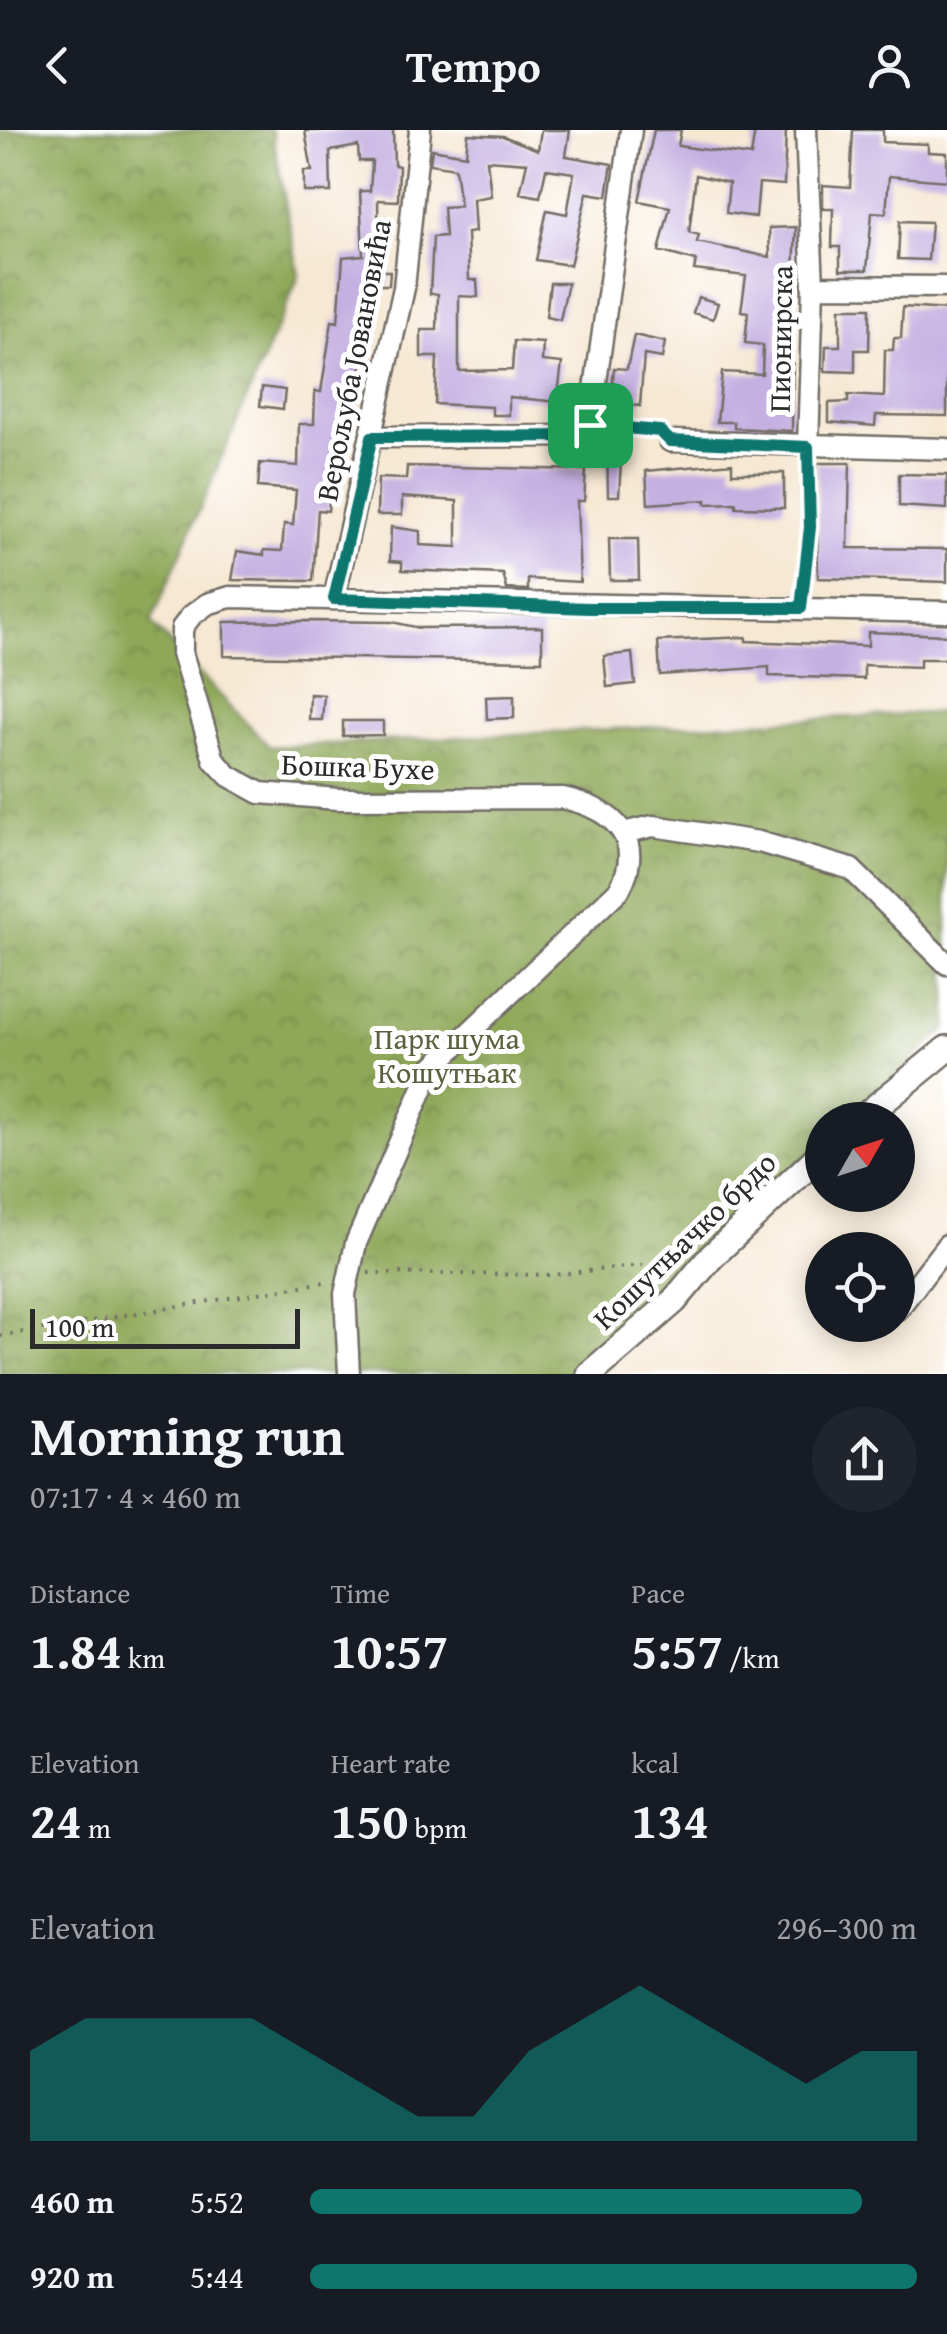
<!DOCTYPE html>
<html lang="en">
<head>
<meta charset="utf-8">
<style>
  body { margin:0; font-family:"Gentium Book Plus",serif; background:#20242c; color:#f1f3f6; height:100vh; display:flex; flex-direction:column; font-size:38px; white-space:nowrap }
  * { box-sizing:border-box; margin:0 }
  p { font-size:32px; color:#9ea1a6 }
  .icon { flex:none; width:55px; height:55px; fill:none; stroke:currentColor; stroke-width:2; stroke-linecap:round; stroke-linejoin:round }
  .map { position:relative; height:1244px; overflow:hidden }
  .panel { display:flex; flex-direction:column; background:#171b24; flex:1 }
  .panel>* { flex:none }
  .needle { width:65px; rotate:51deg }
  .buttons { position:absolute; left:805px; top:972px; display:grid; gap:20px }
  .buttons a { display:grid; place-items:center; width:110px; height:110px; border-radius:50%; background:#171b24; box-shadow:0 5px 25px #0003; font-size:50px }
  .scale { position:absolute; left:30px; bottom:25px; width:270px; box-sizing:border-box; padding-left:10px; border:5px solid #2b2b2b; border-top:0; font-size:28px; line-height:35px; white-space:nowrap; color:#2b2b2b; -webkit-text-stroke:8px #fff; paint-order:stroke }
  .pin { position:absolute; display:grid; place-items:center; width:85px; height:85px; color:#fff; margin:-42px; border-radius:20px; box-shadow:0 5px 15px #0006 }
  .round { display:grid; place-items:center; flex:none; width:105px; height:105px; border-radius:52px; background:#20242c }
  .summary { display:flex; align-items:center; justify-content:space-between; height:170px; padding:0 30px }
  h1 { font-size:55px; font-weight:700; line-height:75px }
  .stats { display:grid; grid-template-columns:repeat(3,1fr); gap:15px; height:170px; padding:10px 30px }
  .stats div { display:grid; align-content:center }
  .stats b { font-size:50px; font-weight:700 }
  .stats small { font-size:28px; font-weight:400 }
  .stats p { font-size:28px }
  .chart { height:280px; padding:20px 30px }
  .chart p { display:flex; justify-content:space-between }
  .chart svg { width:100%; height:180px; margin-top:10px; fill:#0f766e; opacity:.7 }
  ul { padding:0 30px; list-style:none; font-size:32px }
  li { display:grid; grid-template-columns:160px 120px 1fr; align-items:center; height:75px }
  li i { height:25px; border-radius:12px; background:#0f766e }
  header { display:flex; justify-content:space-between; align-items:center; height:130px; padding:0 30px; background:#171b24; font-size:45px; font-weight:700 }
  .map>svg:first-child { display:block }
  .forest { fill:url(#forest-crowns); stroke:#5c6942; stroke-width:2.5 }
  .building { fill:#c4b0e1 }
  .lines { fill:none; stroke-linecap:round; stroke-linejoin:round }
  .service-casing { stroke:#726d66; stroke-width:15 }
  .minor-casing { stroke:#726d66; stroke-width:25 }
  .tertiary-casing { stroke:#726d66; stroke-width:30 }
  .path { stroke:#726d66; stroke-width:4; stroke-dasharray:2.5 8; stroke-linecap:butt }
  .service { stroke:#fff; stroke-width:10 }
  .minor { stroke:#fff; stroke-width:20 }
  .tertiary { stroke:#fff; stroke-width:25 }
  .route-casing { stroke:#fff; stroke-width:20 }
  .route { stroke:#0f766e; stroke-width:12 }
  .labels { text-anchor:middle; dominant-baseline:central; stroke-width:10; stroke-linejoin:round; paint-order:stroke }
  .street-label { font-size:30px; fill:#2b2b2b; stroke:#fff }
  .park-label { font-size:30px; fill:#5b603f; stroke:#fff }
</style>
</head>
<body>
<header><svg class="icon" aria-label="back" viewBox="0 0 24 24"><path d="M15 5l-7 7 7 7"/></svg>Tempo<svg class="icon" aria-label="person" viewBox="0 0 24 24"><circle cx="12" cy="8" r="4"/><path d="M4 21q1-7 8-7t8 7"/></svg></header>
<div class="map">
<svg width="947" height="1244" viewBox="0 0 947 1244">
  <defs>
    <pattern id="forest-crowns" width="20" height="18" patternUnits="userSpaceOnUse" patternTransform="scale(2.5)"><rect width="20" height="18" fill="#8ea759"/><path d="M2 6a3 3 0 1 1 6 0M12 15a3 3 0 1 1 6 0" fill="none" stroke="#74884a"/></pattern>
  </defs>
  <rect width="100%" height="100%" fill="#fff"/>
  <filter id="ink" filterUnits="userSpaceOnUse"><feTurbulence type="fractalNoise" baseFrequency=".01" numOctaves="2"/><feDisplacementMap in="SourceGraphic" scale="20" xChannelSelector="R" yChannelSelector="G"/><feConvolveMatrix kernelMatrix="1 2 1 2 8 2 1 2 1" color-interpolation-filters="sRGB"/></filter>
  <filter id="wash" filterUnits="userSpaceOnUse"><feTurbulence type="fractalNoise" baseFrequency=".0048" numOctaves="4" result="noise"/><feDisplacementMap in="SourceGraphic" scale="40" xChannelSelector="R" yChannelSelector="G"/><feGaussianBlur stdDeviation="2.25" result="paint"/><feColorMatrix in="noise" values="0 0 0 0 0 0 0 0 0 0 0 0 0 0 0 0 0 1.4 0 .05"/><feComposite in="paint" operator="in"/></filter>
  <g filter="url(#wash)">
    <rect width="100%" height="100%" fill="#f6e8d3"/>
    <path class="forest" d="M0,0H272L299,146L151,493L270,617L947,582V898L847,990H822V1013L573,1244H0Z"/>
    <g id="blocks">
      <path class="building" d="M393,0L394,35L399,36L398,71L378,70L379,141H390L389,155H378L375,186L370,185L366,218L362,217L358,287L338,286L328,381L318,380L313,451L232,450L237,421L264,425V420L282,421L284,394L293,395L296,360L258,357L260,333L298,336L299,294H314L315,261L321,262L332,191L338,192L343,127L363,125L360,61H370L372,31H359L358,16L330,21L331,62H304V41H312L305,1Z
        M541,0H570L566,26L612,34L607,66L587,63L570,135L536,130L547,80L567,84L574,43L546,39L540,67L520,63L527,33L487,30L491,66L473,69L475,102L467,103L469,150H477L478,167L459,166V241L512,240L514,211L543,213L542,231L562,233L557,272L509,267V285H492V277L435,274L437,227H421V200H437L438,164H430L433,107L445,106L443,77L460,76L455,38L430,34L432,19L466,25L468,4L503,6L538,20Z
        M654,0H681L678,16L751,26L755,0H786L784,55L759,53L756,87L726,83L729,53L696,45L689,102L699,105L697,112L770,127L769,98L796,97L792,188L780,187L777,221L793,222L792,301L734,298V292H717L722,242L762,244L763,215L745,213L748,182L741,181L746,146L694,140L696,131L659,121L670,77L639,71Z
        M853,0H883V12L928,14V22L947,23V51L889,46L886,83L872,82L867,140H840V117H832L833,79H823V55L850,57Z
        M900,91L931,92L928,130L898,129Z
        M550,153H568L560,190L546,187Z
        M698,167L718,173L713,189L693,183Z
        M903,177L947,180V286L876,285L875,296L829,292V273L848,272V265L884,267L885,220H893L894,208H901Z
        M840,178H870L869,220H855V242L825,241L826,216H840Z
        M634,205L665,212L662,228L644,225L640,276L611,273L614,238L627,239Z
        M262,257L285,260L283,279L260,276Z
        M607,312L622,313L619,366H608Z
        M732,333V343H784V378L736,377V373L706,374V370L648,374L646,341Z
        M817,333H850L848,418L947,419V452L818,448Z
        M407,336L586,340L584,371H577L580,452L528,449V460L507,459L503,444L402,440V432L390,431L391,397L420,401V415L457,417V371L402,367V385H377L378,348L406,349Z
        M899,344L947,345V379L899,376Z
        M609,409H638L639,450H610Z
        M308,491L392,492L420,498L542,497V531L224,526V492Z
        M868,502L947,505V529H920V537L864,535V549L769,546V537L660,545L658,511L746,507V511L868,516Z
        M632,523L635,554L607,557L604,526Z
        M310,564L324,565L322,590H309Z
        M514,566V588L487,589L486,567Z
        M343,591H383V605L343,606Z"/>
    </g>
  </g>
  <g filter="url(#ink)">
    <use href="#blocks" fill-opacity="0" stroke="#726d66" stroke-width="2.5"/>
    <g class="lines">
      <g class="service-casing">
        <path id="service" d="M808,317L810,397"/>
      </g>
      <g class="minor-casing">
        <path id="minor" d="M806,0L813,156L808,317
          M813,156L947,157
          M371,307L580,306L590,295L631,0
          M670,311L947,319
          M334,469L404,158L420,0
          M623,703L653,696L759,712L851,739L947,834
          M898,1179L947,1115
          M349,1244L345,1164L356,1113L431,939L619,760C647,709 613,679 563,668L338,669L260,663L229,646L214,630L182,523V498L191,486L207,474L230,467L947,482"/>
      </g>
      <g class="tertiary-casing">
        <path id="tertiary" d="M860,990L947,919
          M590,1244L674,1171L711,1127L822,1023"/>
      </g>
      <path class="path" d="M609,297L654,301
        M803,463L809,408
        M368,1143L551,1145L678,1131
        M0,1206L331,1151"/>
      <use href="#service" class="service"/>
      <use href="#minor" class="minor"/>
      <use href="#tertiary" class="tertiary"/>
    </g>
  </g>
  <g class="lines" filter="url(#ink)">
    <g class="route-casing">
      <path id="route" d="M590,295L660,301L670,311L808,317L810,397L801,478H589L334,469L372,307L580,306Z"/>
    </g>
    <use href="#route" class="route"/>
  </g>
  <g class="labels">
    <g class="street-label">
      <text transform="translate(780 209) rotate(-89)">Пионирска</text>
      <text transform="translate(353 230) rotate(-79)">Верољуба Јовановића</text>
      <text transform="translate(358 636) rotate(2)">Бошка Бухе</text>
      <text transform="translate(684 1110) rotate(-44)">Кошутњачко брдо</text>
    </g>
    <g class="park-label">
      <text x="447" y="908">Парк шума<tspan x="447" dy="34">Кошутњак</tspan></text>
    </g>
  </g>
</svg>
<div class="buttons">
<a><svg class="needle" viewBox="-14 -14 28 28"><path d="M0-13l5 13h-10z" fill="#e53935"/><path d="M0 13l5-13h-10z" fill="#9ea1a6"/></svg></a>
<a><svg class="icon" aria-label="locate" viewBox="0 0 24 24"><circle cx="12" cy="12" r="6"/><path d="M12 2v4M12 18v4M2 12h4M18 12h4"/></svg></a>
</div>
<div class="scale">100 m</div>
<div class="pin" style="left:590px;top:295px;background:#1e9e55"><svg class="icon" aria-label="arrive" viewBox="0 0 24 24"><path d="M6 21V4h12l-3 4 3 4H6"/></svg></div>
</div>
<section class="panel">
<div class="summary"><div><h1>Morning run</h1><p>07:17 · 4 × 460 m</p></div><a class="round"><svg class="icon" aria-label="share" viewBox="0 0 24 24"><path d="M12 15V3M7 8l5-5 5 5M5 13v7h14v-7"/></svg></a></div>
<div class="stats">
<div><p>Distance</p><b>1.84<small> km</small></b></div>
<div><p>Time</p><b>10:57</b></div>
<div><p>Pace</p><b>5:57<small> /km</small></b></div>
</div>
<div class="stats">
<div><p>Elevation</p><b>24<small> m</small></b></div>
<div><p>Heart rate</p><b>150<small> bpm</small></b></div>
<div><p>kcal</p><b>134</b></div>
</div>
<div class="chart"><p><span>Elevation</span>296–300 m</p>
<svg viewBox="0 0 160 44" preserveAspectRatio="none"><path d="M0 44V22L10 14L20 14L30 14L40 14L50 22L60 30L70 38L80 38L90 22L100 14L110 6L120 14L130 22L140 30L150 22L160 22V44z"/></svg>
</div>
<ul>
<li><b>460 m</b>5:52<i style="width:91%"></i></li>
<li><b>920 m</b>5:44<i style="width:100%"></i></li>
</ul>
</section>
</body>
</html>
